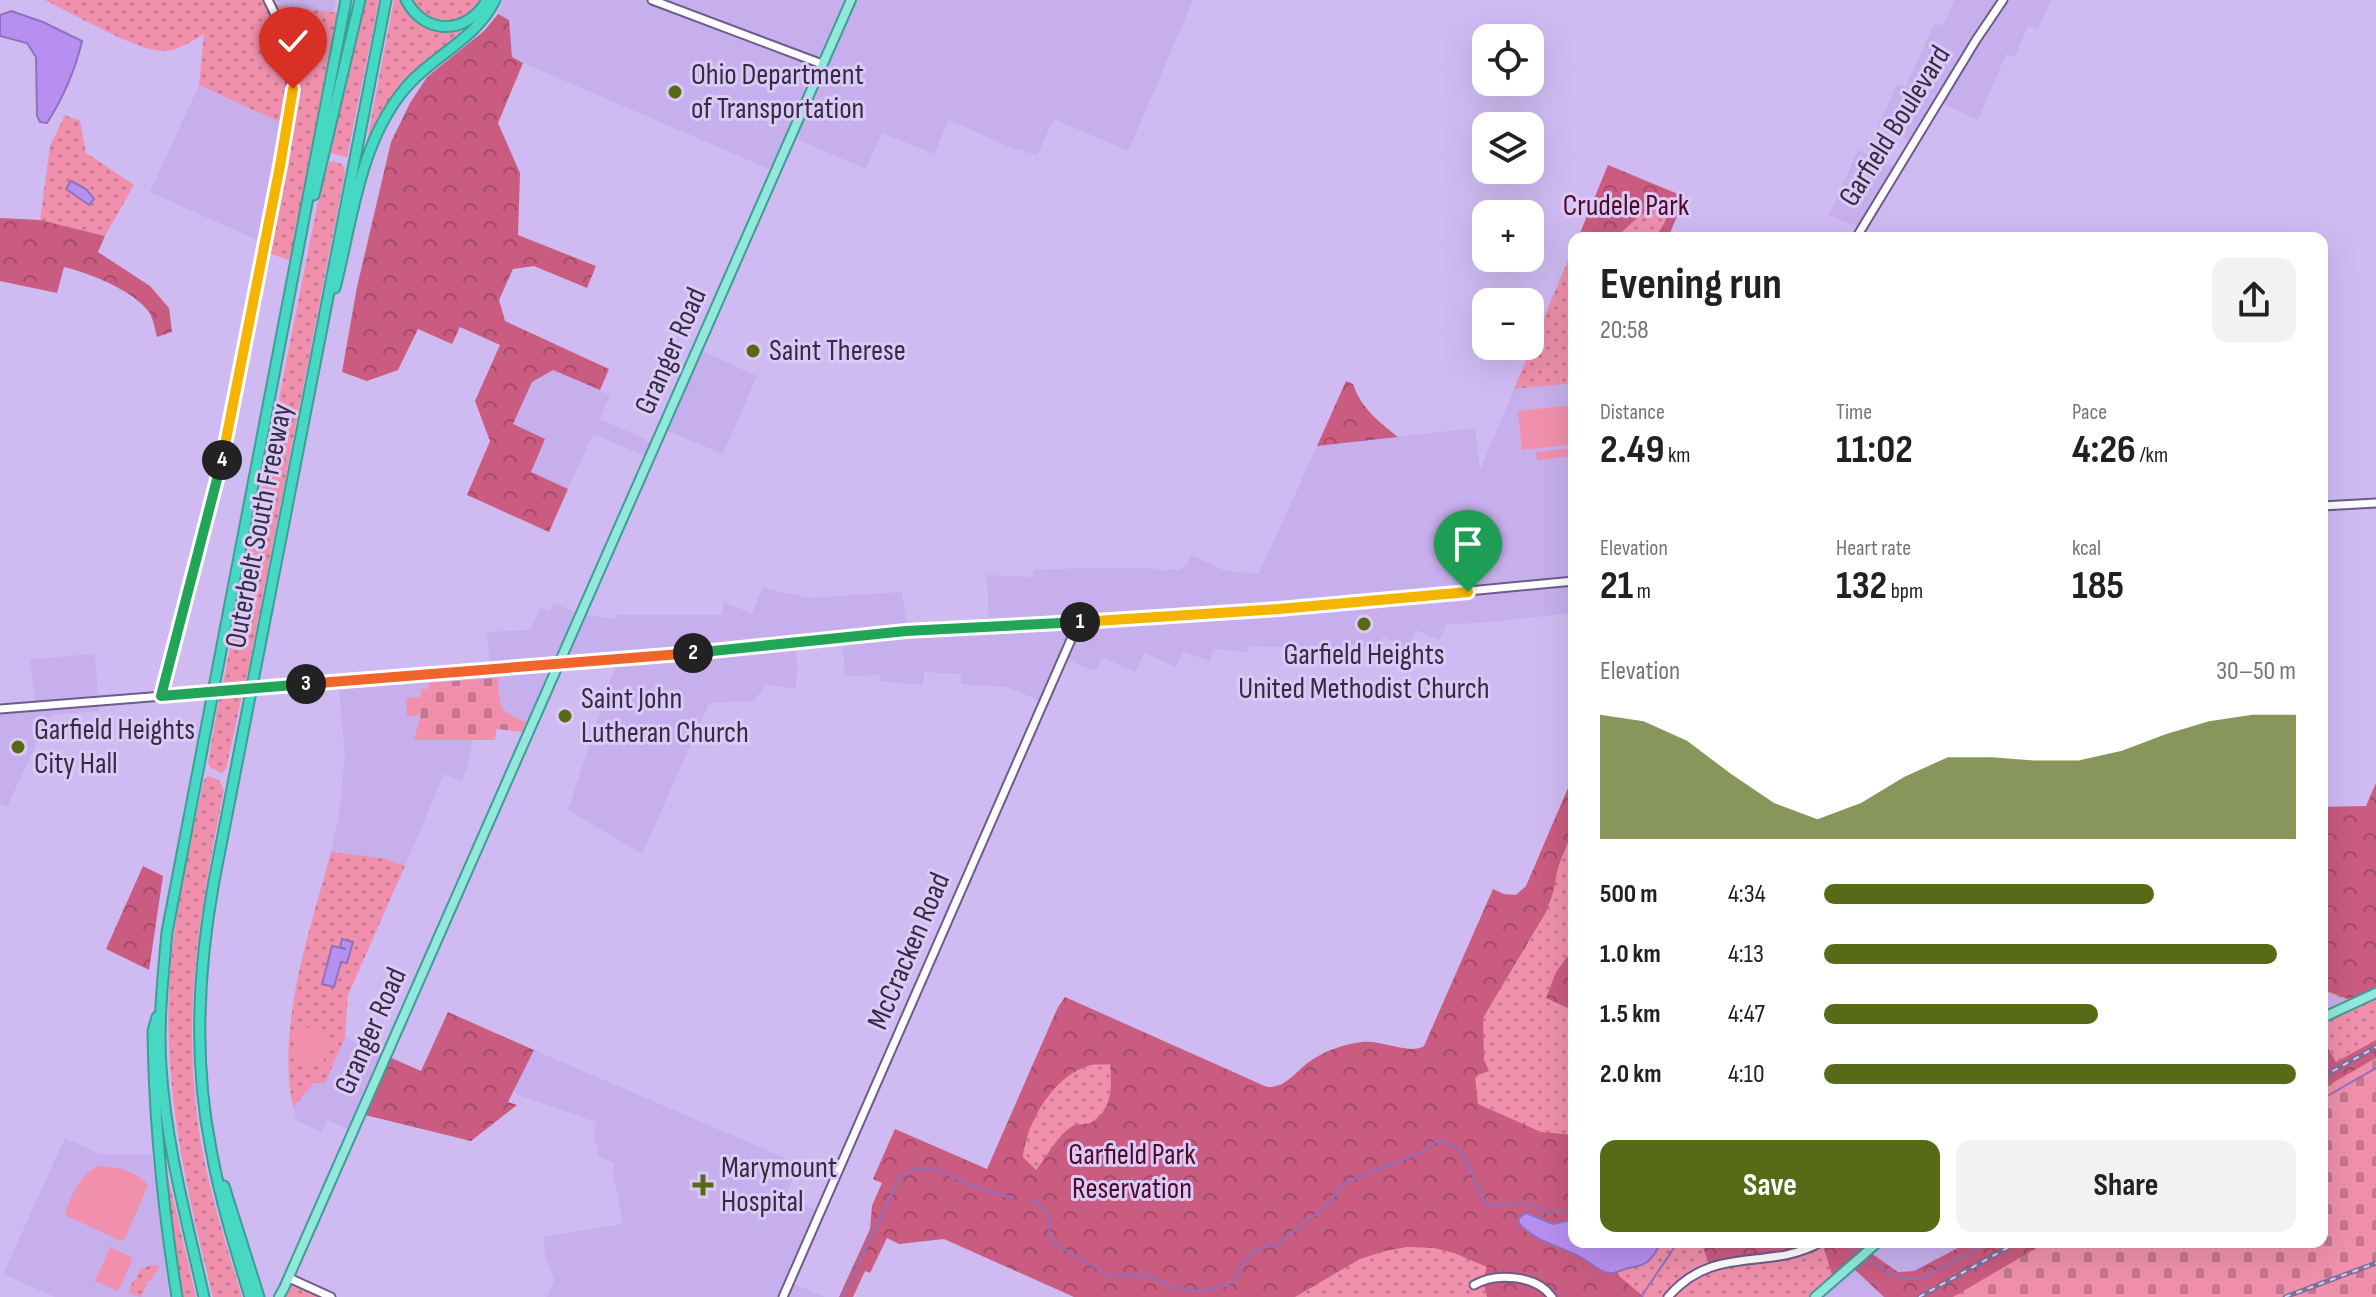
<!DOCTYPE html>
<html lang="en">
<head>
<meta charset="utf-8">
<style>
  body { margin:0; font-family:"Sofia Sans Condensed",sans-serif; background:#f2f2f2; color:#202124; height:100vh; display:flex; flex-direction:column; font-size:30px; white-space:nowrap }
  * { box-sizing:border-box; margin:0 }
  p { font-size:26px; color:#757577 }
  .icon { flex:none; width:44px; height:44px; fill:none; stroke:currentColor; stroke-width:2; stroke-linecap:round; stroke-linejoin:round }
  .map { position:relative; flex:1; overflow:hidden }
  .panel { position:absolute; left:1568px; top:232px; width:760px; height:1016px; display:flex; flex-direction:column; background:#fff; border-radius:16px; box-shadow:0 8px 32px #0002 }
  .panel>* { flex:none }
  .fabs { position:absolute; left:1472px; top:24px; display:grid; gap:16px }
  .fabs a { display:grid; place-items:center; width:72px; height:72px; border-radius:16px; background:#fff; box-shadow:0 8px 32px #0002; font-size:40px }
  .pin { position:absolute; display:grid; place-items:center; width:68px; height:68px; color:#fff; margin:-82px -34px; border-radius:50% 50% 50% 0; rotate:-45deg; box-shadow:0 0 8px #0007 }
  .pin .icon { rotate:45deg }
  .km { position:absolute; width:40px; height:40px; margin:-20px; border-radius:50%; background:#222; color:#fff; font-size:22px; line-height:40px; text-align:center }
  .round { display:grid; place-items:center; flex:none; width:84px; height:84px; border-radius:16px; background:#f2f2f2 }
  .summary { display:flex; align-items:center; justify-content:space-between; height:136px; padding:0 32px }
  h1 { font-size:44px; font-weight:700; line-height:60px }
  .metrics { display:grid; grid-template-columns:repeat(3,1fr); gap:12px; height:136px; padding:8px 32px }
  .metrics div { display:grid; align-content:center }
  .metrics b { font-size:40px; font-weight:700 }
  .metrics small { font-size:22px; font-weight:400 }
  .metrics p { font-size:22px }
  .chart { height:224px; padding:16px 32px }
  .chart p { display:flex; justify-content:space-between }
  .chart svg { width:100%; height:144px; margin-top:8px; fill:#576a16; opacity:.7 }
  .button { display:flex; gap:16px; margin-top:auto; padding:16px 32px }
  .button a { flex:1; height:92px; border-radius:16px; background:#576a16; color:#fff; font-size:32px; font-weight:700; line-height:92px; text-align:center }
  .button a+a { background:#f2f2f2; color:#202124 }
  ul { padding:0 32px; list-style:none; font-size:26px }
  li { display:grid; grid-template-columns:128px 96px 1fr; align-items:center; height:60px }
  li i { height:20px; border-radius:10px; background:#576a16 }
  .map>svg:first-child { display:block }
  .built { fill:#c6afec; fill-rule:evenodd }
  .grass { fill:url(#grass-dots) }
  .forest { fill:url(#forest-crowns); fill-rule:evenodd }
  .cemetery { fill:url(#cemetery-stones) }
  .garden { fill:#f090ac }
  .water { fill:#b78ff0; stroke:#9071bc; stroke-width:2 }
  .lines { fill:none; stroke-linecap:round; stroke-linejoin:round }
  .stream { stroke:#9071bc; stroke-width:2 }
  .secondary-casing { stroke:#6e5b8c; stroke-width:11 }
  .primary-casing { stroke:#409c96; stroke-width:12 }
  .highway-casing { stroke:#409c96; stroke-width:13 }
  .secondary { stroke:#fff; stroke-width:7 }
  .primary { stroke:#91e8db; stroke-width:8 }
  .highway { stroke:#47d8c3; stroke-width:9 }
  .rail-casing { stroke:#7e7095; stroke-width:5 }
  .rail { stroke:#dbcaf7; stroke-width:2; stroke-dasharray:6; stroke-linecap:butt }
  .secondary-bridge-casing { stroke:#6e5b8c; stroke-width:11; stroke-linecap:butt }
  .secondary-bridge { stroke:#fff; stroke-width:7 }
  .split-1-casing { stroke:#fff; stroke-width:16 }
  .split-2-casing { stroke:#fff; stroke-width:16 }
  .split-3-casing { stroke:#fff; stroke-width:16 }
  .split-4-casing { stroke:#fff; stroke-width:16 }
  .split-5-casing { stroke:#fff; stroke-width:16 }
  .split-1 { stroke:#f5b400; stroke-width:10 }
  .split-2 { stroke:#22a559; stroke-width:10 }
  .split-3 { stroke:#f0652b; stroke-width:10 }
  .split-4 { stroke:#22a559; stroke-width:10 }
  .split-5 { stroke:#f5b400; stroke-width:10 }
  .poi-dot { fill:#576a16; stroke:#dbcaf7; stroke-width:3 }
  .labels { text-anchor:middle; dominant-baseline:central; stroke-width:6; stroke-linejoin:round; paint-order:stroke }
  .poi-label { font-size:30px; fill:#342c41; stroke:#dbcaf7; text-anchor:start }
  .street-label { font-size:30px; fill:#342c41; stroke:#dbcaf7 }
  .park-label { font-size:30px; fill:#500927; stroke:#dbcaf7 }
</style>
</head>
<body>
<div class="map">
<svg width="2376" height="1297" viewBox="0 0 2376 1297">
  <defs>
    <pattern id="grass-dots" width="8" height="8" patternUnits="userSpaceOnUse" patternTransform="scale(2)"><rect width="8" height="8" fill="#f090ac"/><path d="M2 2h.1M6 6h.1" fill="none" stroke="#c3768e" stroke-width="1.8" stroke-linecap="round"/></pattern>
    <pattern id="forest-crowns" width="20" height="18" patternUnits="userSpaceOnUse" patternTransform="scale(2)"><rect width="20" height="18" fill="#c95c80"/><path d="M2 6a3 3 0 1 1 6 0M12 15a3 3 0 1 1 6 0" fill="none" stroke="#a44c6a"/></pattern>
    <pattern id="cemetery-stones" width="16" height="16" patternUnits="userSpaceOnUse" patternTransform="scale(2)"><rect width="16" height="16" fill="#f090ac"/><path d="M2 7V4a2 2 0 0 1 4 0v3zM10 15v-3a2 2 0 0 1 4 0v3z" fill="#c3768e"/></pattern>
  </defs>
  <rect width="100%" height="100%" fill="#cfbbf2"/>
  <path class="built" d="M277,0H336L333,12L280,5Z
    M503,0H1193L1128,151L1054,119L1037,155L1012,148L949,120L934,154L882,133L866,169L792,137L776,172L512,58L509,21L498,14Z
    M1954,0H2051L2038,30L2028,26L2015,57L2006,54L1978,120L1939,102L1913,142L1878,127L1897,84L1905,87L1935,23L1943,26Z
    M199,85L288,126L264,243L150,192Z
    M1858,150L1897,168L1861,228L1829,215Z
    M698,349L757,376L723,454L663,429Z
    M553,370L610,395L600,419L656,444L650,458L593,434L568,489L530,472L513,425L532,382Z
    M1574,383V613L1479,623L1447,624L1439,640L1416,630L1408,648L1383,637L1377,650L1345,643L1339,659L1281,647L1249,646L1247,652L1213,649L1210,661L1183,652L1176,667L1144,653L1135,672L1102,657L1095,671L1063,658L1044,702L1006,687L961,684V674L924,672L923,685L880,681V675L845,676L842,638L795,644L797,666L796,689L766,684L754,701L709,703L642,854L568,810L617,660L559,663L528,731L497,729L495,740H473L466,772L461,781L444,774L405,866L383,858L331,852L340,809L345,755L338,681L490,668L487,632L530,630L540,608L549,611L553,603L580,614L616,619L617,615H721L724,603L752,613L763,588L809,598L902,592L907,630L989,627L987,575L1033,577L1034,570L1081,568H1151L1167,572L1169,569L1180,570L1182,567H1186L1191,555L1226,571L1259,574L1317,446L1475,428L1480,470L1514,389ZM1492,583L1493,589L1243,611L1245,606Z
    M95,654L99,711L50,715L7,807L0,804V705L35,701L30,659Z
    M2322,989L2356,1002L2322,1018Z
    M345,1037L387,1056L353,1131L327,1120L321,1132L297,1121L293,1107L314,1083H325Z
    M534,1050L799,1164L785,1197L815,1210L777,1297H547L554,1280L546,1257L543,1237L623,1224L613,1173L615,1164L598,1156L599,1146L594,1142L596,1122L516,1094L514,1091Z
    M65,1138L100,1154L152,1155L169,1297H55L3,1274Z
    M1878,1242H1969L1914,1271L1898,1272L1868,1251Z
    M1851,1266L1884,1297H1817Z
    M790,1282L825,1297H783Z"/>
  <path class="grass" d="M45,0H268L271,4L340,13L295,262L262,251L288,126L199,85L204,34C192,41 180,50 165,51C138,52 72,13 45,0Z
    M365,0H379L347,157L330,153Z
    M394,0H402L413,16L451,29H460L461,31L421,68L367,152L365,151Z
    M411,0H482C462,29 431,29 411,0Z
    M65,115L80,121L86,153L134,185L105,236L40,220L50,146Z
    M334,161L343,165L345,172L246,681L223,683L317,206L329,162Z
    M1608,165L1685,197L1667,238H1578Z
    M1574,247V383L1514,389L1567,263Z
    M242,696L226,769L222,773L211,768L208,763L219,698Z
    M208,776L219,780L224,790C201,905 182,1007 198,1124C206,1183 225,1240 242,1297H213C185,1184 160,1077 171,960C177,900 191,840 204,780Z
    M1574,794V1242H1879L1817,1297H1074L872,1206L882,1183L873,1179L895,1129L995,1173L1068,1006L1278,1101L1427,1062L1525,908Z
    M2376,806V1043L2337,1065L2322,1038V1018L2354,1003L2322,990V807Z
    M331,852L383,858L405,866L348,995L345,1037L325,1083H314L293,1107C276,1027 310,930 331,852Z
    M163,1159H164L196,1297H180Z
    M151,1265H158L159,1268L150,1281L144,1282L147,1284L141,1297L128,1293L134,1279H138L136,1277L141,1269Z
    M289,1278L331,1297H279Z"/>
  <path class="forest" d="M498,14L509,20L512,57L523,63L498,123L520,173L518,235L596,266L587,288L534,266L513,269L499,300L505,321L609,369L600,390L553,370L532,382L513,424L545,439L531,472L568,489L549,532L467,495L490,441L475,401L500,345L460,327L452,344L418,329L398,370L367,381L342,372L357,287L391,142L410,103L427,77L484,31Z
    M1608,165L1685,197L1668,238H1655C1660,229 1669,220 1667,208C1647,204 1630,225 1616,238H1578Z
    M0,218L40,220L105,236L98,252L150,286L169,308L172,332L157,337C155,329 153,318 149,312C133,290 89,273 64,267L57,293L0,281Z
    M1346,381L1353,384C1361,408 1378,421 1398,437L1317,446Z
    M1574,774V828L1558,867L1553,893L1546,912L1483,1018L1484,1060L1489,1071L1475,1076L1478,1104L1541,1132L1574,1135V1242L1608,1249L1619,1276L1644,1297H1487L1483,1280L1487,1267L1454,1253L1434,1248L1407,1247L1385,1251L1360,1259L1295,1297H1074L944,1239L899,1244L887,1238L870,1273L865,1271L853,1297H839L870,1229L872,1206L882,1183L873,1179L895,1129L987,1169L1058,1007L1065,997L1267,1087C1286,1088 1295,1072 1309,1062C1324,1051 1344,1044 1362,1042C1382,1040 1410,1055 1424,1046L1493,889L1504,894L1516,895L1526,886ZM1110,1064C1112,1085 1113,1109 1092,1122C1087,1125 1079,1123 1073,1126C1057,1135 1047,1157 1036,1170L1023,1157C1026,1123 1054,1074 1091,1065C1097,1064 1104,1065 1110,1064Z
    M2376,783V993L2356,1002L2322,989V807L2366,806Z
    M143,866L163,876L149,970L106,949Z
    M1574,947V1011L1546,998L1556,972Z
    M448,1012L534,1050L508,1102L517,1105L471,1141L361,1114L387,1056L421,1071Z
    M2322,1038L2336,1062L2376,1040V1084L2322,1115Z
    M1701,1242H1821L1813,1247L1710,1266Z
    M1822,1242H1878L1868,1251L1898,1272L1914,1271L1969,1242H2130L2069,1297H1884L1851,1266L1834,1281Z"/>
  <path class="cemetery" d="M498,678C499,706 499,712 526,722L522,732L496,729L495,740H414L421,714V689H428L429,683Z
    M2376,1058V1297H1953L2047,1242H2322V1089Z"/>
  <path class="garden" d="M1574,405V444L1522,450L1518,411Z
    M1574,448V456L1537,460L1536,452Z
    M415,697L421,698V714L407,717L406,698Z
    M297,1027L327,1029L323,1067L294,1064Z
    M98,1166C117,1167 135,1170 148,1185L125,1239L121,1241L65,1215C70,1197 80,1174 98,1166Z
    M110,1247L133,1258L118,1291L95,1281Z"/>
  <path class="water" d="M11,11L43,22L82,41C75,71 63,98 47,123L40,122L37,116L36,57L27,43L0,36V15Z
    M71,181L86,189L94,199L89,205L66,189Z
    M342,939L353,942L347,963L341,962L334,987L322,984L332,946L346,949L340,947Z
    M1526,1213L1553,1224L1574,1219V1242L1661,1243C1651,1260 1649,1265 1629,1268C1620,1270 1615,1275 1605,1272C1596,1269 1584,1257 1572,1253C1554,1245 1530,1238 1518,1222L1520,1217Z"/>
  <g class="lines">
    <path class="stream" d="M2322,1099L2376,1068
      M1030,1200C1053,1209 1047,1221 1051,1242L1110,1276L1145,1275L1170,1286L1200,1291L1225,1286L1232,1282L1253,1250L1272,1246L1281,1242L1304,1222L1322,1210L1346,1182L1420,1153L1436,1141L1447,1142L1463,1154L1485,1202C1498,1209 1510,1202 1523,1203C1533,1204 1539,1210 1547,1212C1555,1213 1566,1211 1574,1210
      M1845,1242L1859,1254
      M1865,1257L1889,1273L1908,1279H1921L1989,1242
      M843,1297L900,1177C925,1156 950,1178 976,1187C988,1191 1000,1194 1012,1198
      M1641,1297L1678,1242"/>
    <g class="secondary-casing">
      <path id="secondary" d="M652,0L822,64
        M1856,238L1976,40L2003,0
        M2322,506L2376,503
        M273,686L666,656L906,631L1074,623L1279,609L1574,581
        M161,696L216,484L288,126C294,77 292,44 268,0
        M0,709L188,694
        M289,1278L331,1297
        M1474,1285C1496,1272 1536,1275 1552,1297
        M783,1297L1073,635L1074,623
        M1668,1297C1714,1243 1769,1272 1821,1242"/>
    </g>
    <g class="primary-casing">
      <path id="primary" d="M2322,1018L2376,993
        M279,1297L284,1288L851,0
        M1815,1297L1878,1242"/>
    </g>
    <g class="highway-casing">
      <path id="highway" d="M406,0C425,36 467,35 487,0
        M314,195L360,0
        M335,288C352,222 359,145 403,91C430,57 476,40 495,0
        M157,1017L153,1031C154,1121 163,1208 177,1297
        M224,1186L259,1297
        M204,1297C187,1221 166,1145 161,1067C158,1022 163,977 167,932L346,0
        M250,1297C235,1248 220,1199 211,1149C193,1059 198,970 214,881L386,0"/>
    </g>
    <use href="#secondary" class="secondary"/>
    <use href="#primary" class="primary"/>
    <use href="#highway" class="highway"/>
    <g class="rail-casing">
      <path id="rail" d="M2322,1077L2376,1047
        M1919,1297L2018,1242
        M2285,1297L2376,1263"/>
    </g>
    <use href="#rail" class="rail"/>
    <g class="secondary-bridge-casing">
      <path id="secondary-bridge" d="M188,694L273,686"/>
    </g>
    <use href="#secondary-bridge" class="secondary-bridge"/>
  </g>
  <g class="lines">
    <g class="split-1-casing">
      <path id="split-1" d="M1080,622L1279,609L1468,592"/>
    </g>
    <g class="split-2-casing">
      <path id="split-2" d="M693,653L906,631L1080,622"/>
    </g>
    <g class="split-3-casing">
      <path id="split-3" d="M306,684L693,653"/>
    </g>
    <g class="split-4-casing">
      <path id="split-4" d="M222,460L161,696L306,684"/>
    </g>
    <g class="split-5-casing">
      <path id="split-5" d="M222,460L280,166L293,89"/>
    </g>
    <use href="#split-1" class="split-1"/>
    <use href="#split-2" class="split-2"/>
    <use href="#split-3" class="split-3"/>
    <use href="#split-4" class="split-4"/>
    <use href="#split-5" class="split-5"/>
  </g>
  <g class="poi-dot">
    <circle cx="675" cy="92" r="8"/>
    <circle cx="753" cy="351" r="8"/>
    <circle cx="1364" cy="624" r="8"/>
    <circle cx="565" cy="716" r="8"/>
    <circle cx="18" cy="747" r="8"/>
    <path d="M699 1173h8v8h8v8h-8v8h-8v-8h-8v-8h8z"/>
  </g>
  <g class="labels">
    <g class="poi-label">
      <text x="691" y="75">Ohio Department<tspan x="691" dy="34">of Transportation</tspan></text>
      <text x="769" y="351">Saint Therese</text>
      <text x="1364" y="655" text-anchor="middle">Garfield Heights<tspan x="1364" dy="34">United Methodist Church</tspan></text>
      <text x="581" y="699">Saint John<tspan x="581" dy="34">Lutheran Church</tspan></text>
      <text x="34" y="730">Garfield Heights<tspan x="34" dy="34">City Hall</tspan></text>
      <text x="721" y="1168">Marymount<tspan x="721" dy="34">Hospital</tspan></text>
    </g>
    <g class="street-label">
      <text transform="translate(1895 126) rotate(-58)">Garfield Boulevard</text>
      <text transform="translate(671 351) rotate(-66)">Granger Road</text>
      <text transform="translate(259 526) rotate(-79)">Outerbelt South Freeway</text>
      <text transform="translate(909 951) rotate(-67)">McCracken Road</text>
      <text transform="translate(371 1031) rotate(-66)">Granger Road</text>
    </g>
    <g class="park-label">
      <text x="1626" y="206">Crudele Park</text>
      <text x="1132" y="1155">Garfield Park<tspan x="1132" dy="34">Reservation</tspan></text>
    </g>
  </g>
</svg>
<div class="fabs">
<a><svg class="icon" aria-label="locate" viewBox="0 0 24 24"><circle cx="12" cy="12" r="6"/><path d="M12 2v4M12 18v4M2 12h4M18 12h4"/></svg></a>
<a><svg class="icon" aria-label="layers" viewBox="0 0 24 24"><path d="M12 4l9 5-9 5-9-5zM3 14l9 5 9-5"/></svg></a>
<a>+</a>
<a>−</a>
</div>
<div class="pin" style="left:1468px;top:592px;background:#1e9e55"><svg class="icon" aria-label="arrive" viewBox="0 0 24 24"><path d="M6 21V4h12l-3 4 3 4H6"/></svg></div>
<div class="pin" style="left:293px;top:89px;background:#d93025"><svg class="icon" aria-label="check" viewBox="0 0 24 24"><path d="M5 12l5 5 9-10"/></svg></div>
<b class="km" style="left:1080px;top:622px">1</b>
<b class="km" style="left:693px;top:653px">2</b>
<b class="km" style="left:306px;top:684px">3</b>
<b class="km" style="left:222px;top:460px">4</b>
<section class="panel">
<div class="summary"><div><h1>Evening run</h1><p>20:58</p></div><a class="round"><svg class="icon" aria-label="share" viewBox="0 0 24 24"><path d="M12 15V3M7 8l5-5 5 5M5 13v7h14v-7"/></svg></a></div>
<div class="metrics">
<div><p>Distance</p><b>2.49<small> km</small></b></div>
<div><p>Time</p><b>11:02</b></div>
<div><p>Pace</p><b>4:26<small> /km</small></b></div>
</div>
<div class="metrics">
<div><p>Elevation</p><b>21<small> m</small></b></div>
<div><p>Heart rate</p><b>132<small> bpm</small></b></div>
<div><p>kcal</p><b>185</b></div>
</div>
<div class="chart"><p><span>Elevation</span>30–50 m</p>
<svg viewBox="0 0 160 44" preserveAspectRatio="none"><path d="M0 44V6L10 8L20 14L30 24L40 33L50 38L60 33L70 25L80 19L90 19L100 20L110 20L120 17L130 12L140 8L150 6L160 6V44z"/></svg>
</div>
<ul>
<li><b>500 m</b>4:34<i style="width:70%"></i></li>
<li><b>1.0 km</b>4:13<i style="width:96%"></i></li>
<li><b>1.5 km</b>4:47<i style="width:58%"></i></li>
<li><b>2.0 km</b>4:10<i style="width:100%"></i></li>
</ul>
<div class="button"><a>Save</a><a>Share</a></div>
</section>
</div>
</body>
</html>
